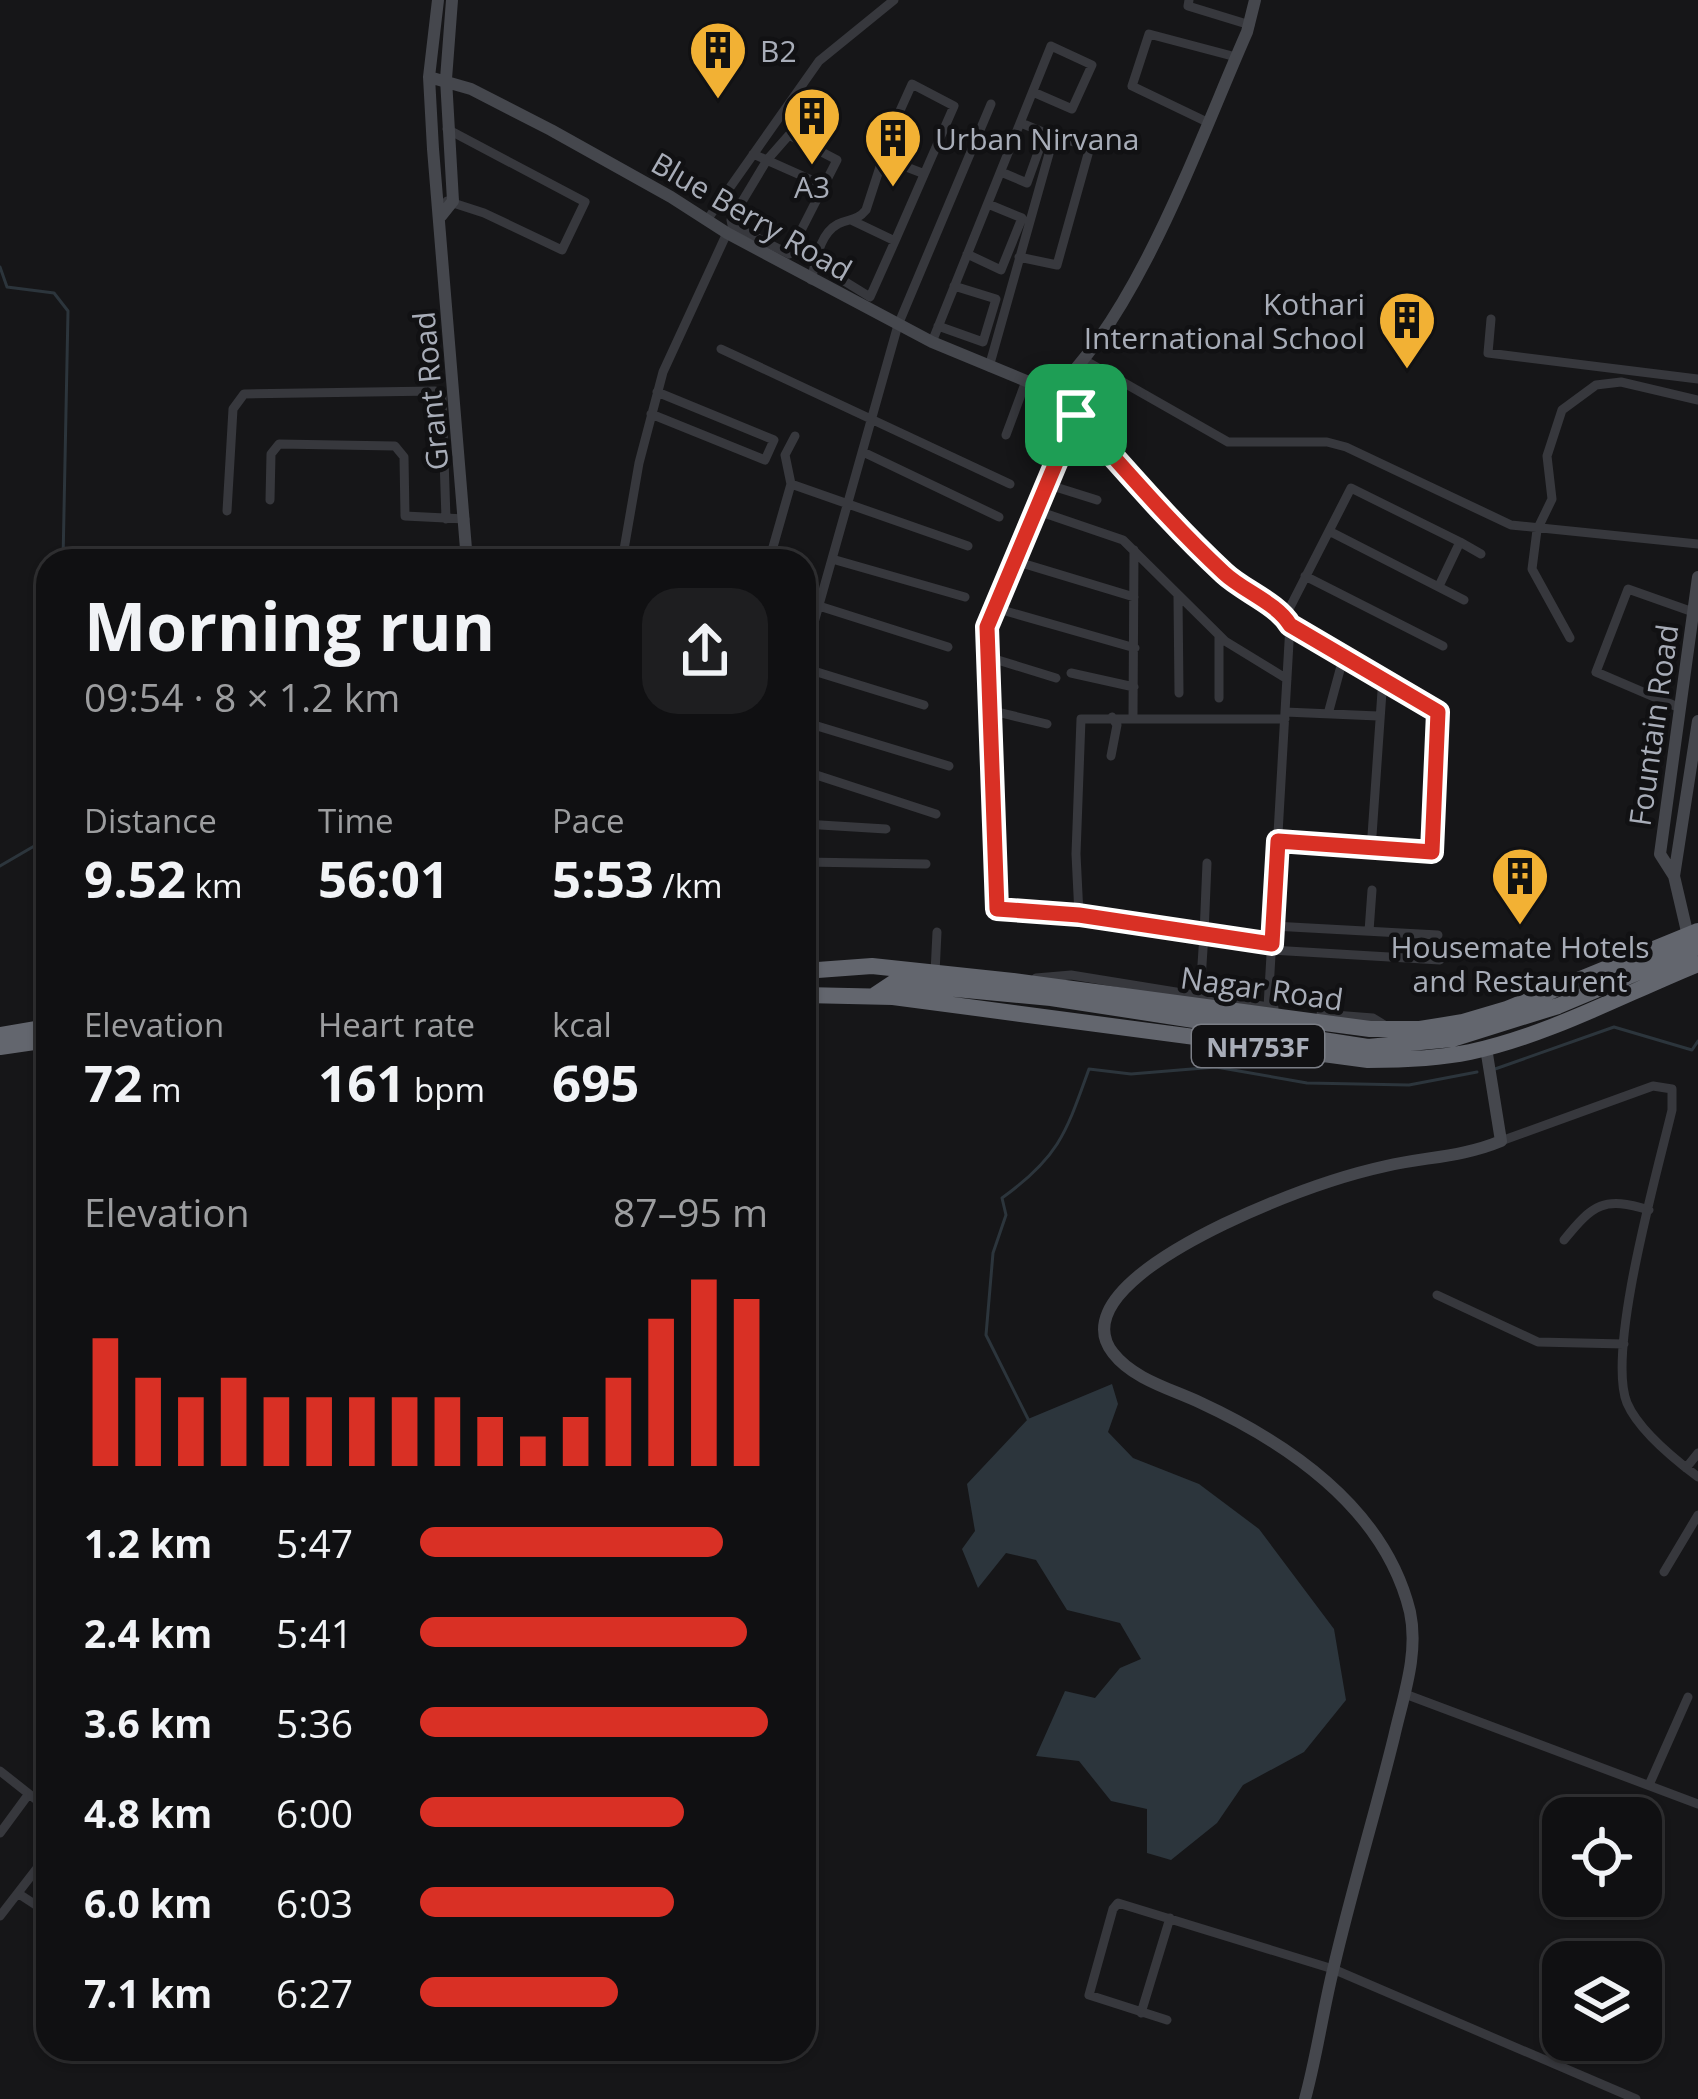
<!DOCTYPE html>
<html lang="en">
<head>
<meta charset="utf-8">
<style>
  body { margin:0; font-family:"Open Sans",sans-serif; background:#1e1e20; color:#f1f3f6; height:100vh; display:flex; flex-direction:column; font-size:45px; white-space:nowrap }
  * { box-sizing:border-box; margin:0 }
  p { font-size:39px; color:#9c9d9f }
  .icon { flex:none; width:66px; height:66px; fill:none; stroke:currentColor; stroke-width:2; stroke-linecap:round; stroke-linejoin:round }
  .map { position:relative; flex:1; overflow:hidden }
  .sheet { position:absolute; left:36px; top:549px; width:780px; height:1512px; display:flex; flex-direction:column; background:#101012; border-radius:36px; box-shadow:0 3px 9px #0004,0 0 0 3px #303032 }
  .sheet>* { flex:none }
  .tools { position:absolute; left:1542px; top:1797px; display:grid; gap:24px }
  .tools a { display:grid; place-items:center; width:120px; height:120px; border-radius:24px; background:#101012; box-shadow:0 3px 9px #0004,0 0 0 3px #303032; font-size:60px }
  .pin { position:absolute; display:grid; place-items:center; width:102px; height:102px; color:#fff; margin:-51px; border-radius:24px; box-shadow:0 6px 18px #0006 }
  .round { display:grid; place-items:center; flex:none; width:126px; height:126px; border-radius:36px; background:#1e1e20 }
  .summary { display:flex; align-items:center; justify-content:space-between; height:204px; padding:0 48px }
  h1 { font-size:66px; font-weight:700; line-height:90px }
  .stats { display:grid; grid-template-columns:repeat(3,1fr); gap:18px; height:204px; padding:12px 48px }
  .stats div { display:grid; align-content:center }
  .stats b { font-size:51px; font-weight:700 }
  .stats small { font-size:33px; font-weight:400 }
  .stats p { font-size:33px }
  .chart { height:336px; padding:24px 48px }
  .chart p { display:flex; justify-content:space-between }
  .chart svg { width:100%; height:216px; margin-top:12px; stroke:#d93025; stroke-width:6 }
  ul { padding:0 48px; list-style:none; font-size:39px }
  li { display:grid; grid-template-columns:192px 144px 1fr; align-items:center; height:90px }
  li i { height:30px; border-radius:15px; background:#d93025 }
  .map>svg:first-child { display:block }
  .water { fill:#2c353c }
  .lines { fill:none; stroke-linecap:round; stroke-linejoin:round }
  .stream { stroke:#2c353c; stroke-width:3 }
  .street { stroke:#37383d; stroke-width:9 }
  .secondary { stroke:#45474d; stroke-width:12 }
  .highway { stroke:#63666e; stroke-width:16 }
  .route-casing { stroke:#fff; stroke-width:24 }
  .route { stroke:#d93025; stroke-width:15 }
  .labels { text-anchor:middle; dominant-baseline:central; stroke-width:9; stroke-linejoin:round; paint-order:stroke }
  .shield { fill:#111113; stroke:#7b7e86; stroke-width:3 }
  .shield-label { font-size:27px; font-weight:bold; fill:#a8adb8 }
  .poi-label { font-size:30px; fill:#a8adb8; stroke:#111113; text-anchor:start }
  .street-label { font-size:30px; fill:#a8adb8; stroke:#111113 }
</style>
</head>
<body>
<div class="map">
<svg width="1698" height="2099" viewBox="0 0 1698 2099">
  <rect width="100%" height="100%" fill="#161618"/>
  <path class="water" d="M1112,1384L1118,1404L1108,1432L1133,1458L1199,1484L1259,1529L1334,1629L1346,1700L1304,1752L1243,1785L1217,1823L1171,1860L1147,1853V1809L1111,1801L1079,1761L1036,1756L1065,1691L1095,1698L1120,1668L1141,1659L1120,1623L1067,1610L1036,1560L1006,1553L978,1588L962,1549L975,1531L967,1484L1028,1419Z"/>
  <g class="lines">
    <path class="stream" d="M0,267L7,287L54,293L68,311L63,561
      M0,866L48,838
      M1495,1069L1614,1027L1692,1050L1698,1041
      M1028,1419L986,1335L993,1253L1006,1215L1002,1198C1059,1157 1066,1133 1089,1069L1131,1074L1216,1067L1307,1083L1409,1085L1477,1072"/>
    <path class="street" d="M1189,0L1188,6L1250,25
      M1207,122L1132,86L1149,34L1236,57
      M789,135L837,160L789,254L732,225L731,220L767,160Z
      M753,154L825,186
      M883,158L922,173
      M1001,172L1027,183L1045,133L1021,123
      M447,201L484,213L562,250L585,202L447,129
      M707,220L819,61L894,0
      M967,254L1001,270L1022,218L988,204
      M815,263L870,297L895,241L851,220
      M811,280C816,262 819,234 838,224C851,218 857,221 866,210L894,124L912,84L954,106L895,241
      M1491,319L1488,353L1698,379
      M938,326L983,342L996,299L954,286
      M932,342L1051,46L1092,65L1072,109L1033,92
      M721,349L1010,484
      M1084,360L1228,442H1327L1346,447L1511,525L1698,544
      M989,367L1054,136L1090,147L1057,265L1019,257
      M1053,392L1211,562L1247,593L1285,617L1290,625L1438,713L1433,852L1371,850L1383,677
      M651,414L765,460L774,440L657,392
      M1076,415L987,627L995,906L1000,911L1079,915L1204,934L1200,995
      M1006,435L1026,381
      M863,452L999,517
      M791,484L968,546
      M1046,484L1097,500
      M270,500L271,454L279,444L395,446L404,457L405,516L465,519
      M1035,510L1123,540L1225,641L1287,679
      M227,511L233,409L244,394L435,391L442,397L446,519
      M1329,531L1464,600
      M1460,542L1481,554
      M832,559L965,597
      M622,561L639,463L663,372L727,233
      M769,561L791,484L785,455L795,436
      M1015,561L1134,597
      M1305,576L1443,646
      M1178,597L1179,693
      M819,606L948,647
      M995,608L1135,648
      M1285,617L1351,488L1460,542L1439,586
      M1219,635V698
      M1570,638L1532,569L1537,530L1552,499L1547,456L1562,410L1596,385L1621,382L1698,400
      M988,657L1056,678
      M804,658L898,325L991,104
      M804,668L924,705
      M1071,673L1134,687
      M1680,708L1596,672L1628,589L1693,612
      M989,710L1047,724
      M1285,712L1378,716
      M1328,714L1344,655
      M1133,716L1134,550
      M804,722L949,766
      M1111,756L1117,725L1112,717
      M804,771L936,814
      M804,824L886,829
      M1278,841L1371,850
      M804,862L926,864
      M1207,863L1204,934L1272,944
      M1079,915L1076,854L1081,719H1285
      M1273,926L1438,935
      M1369,931L1372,890
      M1271,950L1440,960
      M935,973L937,932
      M1036,978L1071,975L1274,1008
      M1268,1007L1290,625
      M1321,1014L1373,1018L1386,1026
      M1501,1141L1653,1086L1672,1089V1110C1658,1169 1606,1351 1627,1403C1639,1431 1674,1459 1698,1477
      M1564,1240C1593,1204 1604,1196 1649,1210
      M1437,1295L1538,1342L1624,1344
      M1686,1468L1698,1453
      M1664,1572L1698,1515
      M1405,1694L1698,1804
      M0,1771L48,1809
      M1649,1785L1688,1697
      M0,1833L28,1795
      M19,1894L48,1913
      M0,1916L48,1854
      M1141,2013L1170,1918
      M1167,2020L1089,1995L1113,1909L1118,1903L1333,1969L1636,2099"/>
    <path class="secondary" d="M438,0L429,77L433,149L467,561
      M429,77L471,89L551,130L671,197L727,233L932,342L1053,392C1138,316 1200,138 1247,32L1255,0
      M441,216L453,201L446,79L452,0
      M1674,876L1660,854L1698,577
      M1688,936L1674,876L1698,721
      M1305,2099C1317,2055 1323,2010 1334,1966C1352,1889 1375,1814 1394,1737C1403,1697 1419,1654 1410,1612C1385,1509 1290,1444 1199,1402C1171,1389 1133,1379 1113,1353C1071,1300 1189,1241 1224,1224C1275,1200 1331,1178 1386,1166C1425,1157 1463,1157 1501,1141L1486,1048"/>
    <path class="highway" d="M804,971L872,966L1013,981L1370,1029H1420L1463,1022L1507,1009L1698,931
      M804,995L893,997L1368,1060C1403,1060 1436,1059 1470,1052C1549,1035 1624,994 1698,964
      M875,995L893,983L1051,998L1368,1047L1452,1039L1558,1006L1698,947
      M0,1035L48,1027
      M0,1047L48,1040"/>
  </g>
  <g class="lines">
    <g class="route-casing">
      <path id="route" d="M1076,415C1124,468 1171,524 1224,573C1243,591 1277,603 1290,625L1438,712L1432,852L1278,841L1272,944L1079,915L997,909L987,627Z"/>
    </g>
    <use href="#route" class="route"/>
  </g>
  <defs>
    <g id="building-pin" transform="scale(3)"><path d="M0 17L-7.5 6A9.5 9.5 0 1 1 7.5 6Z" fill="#f2b134" stroke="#111113"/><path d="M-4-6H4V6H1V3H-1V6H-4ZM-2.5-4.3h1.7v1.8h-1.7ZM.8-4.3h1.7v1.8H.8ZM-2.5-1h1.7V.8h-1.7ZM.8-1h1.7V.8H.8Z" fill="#111"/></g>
  </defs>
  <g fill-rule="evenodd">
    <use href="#building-pin" x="718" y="50"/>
    <use href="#building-pin" x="812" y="116"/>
    <use href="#building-pin" x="893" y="138"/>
    <use href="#building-pin" x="1407" y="320"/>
    <use href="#building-pin" x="1520" y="876"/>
  </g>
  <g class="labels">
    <rect class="shield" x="1192" y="1025" width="132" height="42" rx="9"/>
    <g class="shield-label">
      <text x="1258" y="1046">NH753F</text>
    </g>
    <g class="poi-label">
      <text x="760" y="50">B2</text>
      <text x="935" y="138">Urban Nirvana</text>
      <text x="812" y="186" text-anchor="middle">A3</text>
      <text x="1365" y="303" text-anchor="end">Kothari<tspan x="1365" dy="34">International School</tspan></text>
      <text x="1520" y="946" text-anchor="middle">Housemate Hotels<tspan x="1520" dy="34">and Restaurent</tspan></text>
    </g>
    <g class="street-label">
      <text transform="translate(752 216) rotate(30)">Blue Berry Road</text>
      <text transform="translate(430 391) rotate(-95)">Grant Road</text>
      <text transform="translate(1653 725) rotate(-82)">Fountain Road</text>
      <text transform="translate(1262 988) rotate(8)">Nagar Road</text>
    </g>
  </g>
</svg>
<div class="tools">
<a><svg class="icon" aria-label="locate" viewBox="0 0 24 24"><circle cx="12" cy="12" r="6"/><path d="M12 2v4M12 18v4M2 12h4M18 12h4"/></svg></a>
<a><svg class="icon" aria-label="layers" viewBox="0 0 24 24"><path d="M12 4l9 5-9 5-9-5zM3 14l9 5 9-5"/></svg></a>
</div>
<div class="pin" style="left:1076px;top:415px;background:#1e9e55"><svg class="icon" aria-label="arrive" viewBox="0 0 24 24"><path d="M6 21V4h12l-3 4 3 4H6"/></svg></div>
<section class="sheet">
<div class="summary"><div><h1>Morning run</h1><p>09:54 · 8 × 1.2 km</p></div><a class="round"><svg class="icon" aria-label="share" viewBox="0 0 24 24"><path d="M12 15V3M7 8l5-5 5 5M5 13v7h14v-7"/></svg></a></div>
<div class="stats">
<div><p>Distance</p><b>9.52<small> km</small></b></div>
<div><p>Time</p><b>56:01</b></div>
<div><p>Pace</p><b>5:53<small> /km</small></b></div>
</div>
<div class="stats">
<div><p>Elevation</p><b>72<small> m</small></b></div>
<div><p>Heart rate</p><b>161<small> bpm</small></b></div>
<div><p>kcal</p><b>695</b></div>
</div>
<div class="chart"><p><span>Elevation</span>87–95 m</p>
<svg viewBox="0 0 160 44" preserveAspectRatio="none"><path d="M5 44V18M15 44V26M25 44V30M35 44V26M45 44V30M55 44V30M65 44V30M75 44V30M85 44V30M95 44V34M105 44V38M115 44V34M125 44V26M135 44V14M145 44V6M155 44V10"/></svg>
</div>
<ul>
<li><b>1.2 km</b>5:47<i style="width:87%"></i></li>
<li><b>2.4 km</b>5:41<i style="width:94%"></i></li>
<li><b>3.6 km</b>5:36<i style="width:100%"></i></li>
<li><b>4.8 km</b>6:00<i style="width:76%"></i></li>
<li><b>6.0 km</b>6:03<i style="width:73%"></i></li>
<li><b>7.1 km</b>6:27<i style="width:57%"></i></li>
</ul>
</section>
</div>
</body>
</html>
